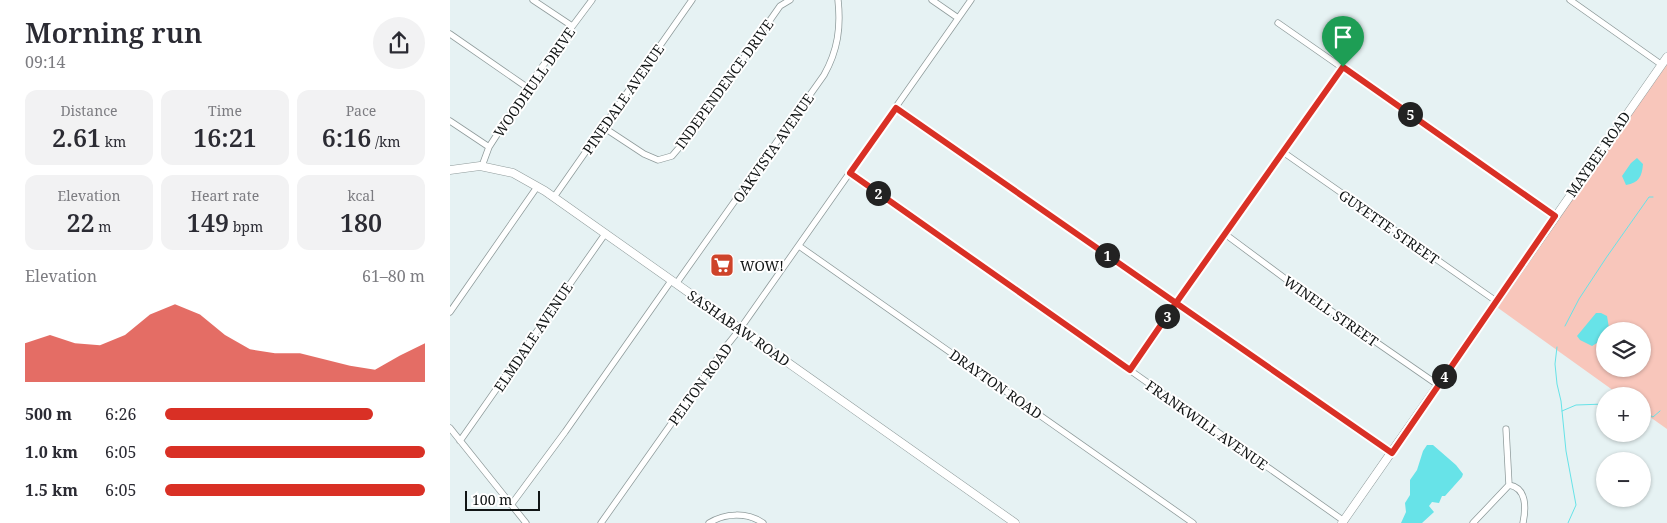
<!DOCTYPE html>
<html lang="en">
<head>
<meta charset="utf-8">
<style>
  body { margin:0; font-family:"Noto Serif",serif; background:#f2f2f3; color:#2b2b33; height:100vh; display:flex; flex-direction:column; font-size:19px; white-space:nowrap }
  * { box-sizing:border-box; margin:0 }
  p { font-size:16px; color:#7c7c81 }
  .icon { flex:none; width:28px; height:28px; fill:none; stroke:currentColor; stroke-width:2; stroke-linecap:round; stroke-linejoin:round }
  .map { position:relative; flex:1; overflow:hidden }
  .sheet { display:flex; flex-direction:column; background:#fff; width:450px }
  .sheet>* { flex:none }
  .fabs { position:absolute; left:1146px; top:322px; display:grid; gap:10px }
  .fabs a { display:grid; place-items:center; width:55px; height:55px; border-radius:50%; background:#fff; box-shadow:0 1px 4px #0004; font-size:25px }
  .scale { position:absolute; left:15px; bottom:12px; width:75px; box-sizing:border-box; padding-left:5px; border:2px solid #111515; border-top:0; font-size:14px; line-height:18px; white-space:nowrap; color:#111515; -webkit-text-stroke:4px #fff; paint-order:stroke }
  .pin { position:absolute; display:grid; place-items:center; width:42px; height:42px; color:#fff; margin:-51px -21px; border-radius:50% 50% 50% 0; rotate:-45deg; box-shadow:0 0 5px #0007 }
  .pin .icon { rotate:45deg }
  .km { position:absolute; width:25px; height:25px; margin:-12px; border-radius:50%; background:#222; color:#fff; font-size:14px; line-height:25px; text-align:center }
  .round { display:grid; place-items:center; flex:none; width:52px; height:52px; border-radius:26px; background:#f2f2f3 }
  .headline { display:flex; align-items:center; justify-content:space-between; height:85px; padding:0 25px }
  h1 { font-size:28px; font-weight:600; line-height:38px }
  .metrics { display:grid; grid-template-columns:repeat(3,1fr); gap:8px; height:85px; padding:5px 25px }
  .metrics div { display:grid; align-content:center; border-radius:12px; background:#f2f2f3; text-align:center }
  .metrics b { font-size:25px; font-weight:600 }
  .metrics small { font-size:14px; font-weight:400 }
  .metrics p { font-size:14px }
  .chart { height:140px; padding:10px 25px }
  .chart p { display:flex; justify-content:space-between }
  .chart svg { width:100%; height:90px; margin-top:5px; fill:#d93025; opacity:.7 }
  ul { padding:0 25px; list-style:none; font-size:16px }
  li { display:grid; grid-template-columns:80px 60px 1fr; align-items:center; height:38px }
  li i { height:12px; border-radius:6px; background:#d93025 }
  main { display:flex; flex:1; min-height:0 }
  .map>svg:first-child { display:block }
  .green { fill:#f8c6bb; fill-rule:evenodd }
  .water { fill:#67e3e8 }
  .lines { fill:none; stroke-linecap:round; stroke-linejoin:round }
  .stream { stroke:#67e3e8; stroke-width:1 }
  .street-casing { stroke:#8f9b9b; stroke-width:7 }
  .secondary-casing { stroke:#8f9b9b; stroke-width:9 }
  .street { stroke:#fff; stroke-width:5.5 }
  .secondary { stroke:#fff; stroke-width:8 }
  .route-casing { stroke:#fff; stroke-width:10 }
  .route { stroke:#d93025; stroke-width:6 }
  .labels { text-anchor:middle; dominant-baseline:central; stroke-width:4; stroke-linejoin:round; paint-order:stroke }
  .street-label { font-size:14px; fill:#111515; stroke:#fff }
  .poi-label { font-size:14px; fill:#111515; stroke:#fff; text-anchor:start }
</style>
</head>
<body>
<main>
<section class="sheet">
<div class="headline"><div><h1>Morning run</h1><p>09:14</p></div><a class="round"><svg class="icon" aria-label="share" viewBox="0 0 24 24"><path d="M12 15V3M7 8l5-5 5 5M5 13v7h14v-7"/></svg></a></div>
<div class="metrics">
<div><p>Distance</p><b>2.61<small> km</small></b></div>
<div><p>Time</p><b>16:21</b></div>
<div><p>Pace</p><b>6:16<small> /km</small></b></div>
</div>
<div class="metrics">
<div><p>Elevation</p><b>22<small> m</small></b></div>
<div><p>Heart rate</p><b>149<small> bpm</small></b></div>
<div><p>kcal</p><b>180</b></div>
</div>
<div class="chart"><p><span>Elevation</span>61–80 m</p>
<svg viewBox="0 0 160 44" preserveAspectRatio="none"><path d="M0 44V25L10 21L20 25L30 26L40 21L50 11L60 6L70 11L80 21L90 28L100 30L110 30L120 33L130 36L140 38L150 31L160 25V44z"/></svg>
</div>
<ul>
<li><b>500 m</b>6:26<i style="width:80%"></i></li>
<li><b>1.0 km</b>6:05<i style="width:100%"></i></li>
<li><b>1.5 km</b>6:05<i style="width:100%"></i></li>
</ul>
</section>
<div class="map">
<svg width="1217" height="523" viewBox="0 0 1217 523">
  <rect width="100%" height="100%" fill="#e6f2f3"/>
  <path class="green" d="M1217,58V429L1193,412L1192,396H1171L1044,305ZM1155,331H1192V369H1155Z"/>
  <path class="water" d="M1187,158L1193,164C1192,176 1189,183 1176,185L1172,176L1181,163Z
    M1146,313H1151L1157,316L1159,328L1161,331H1155V342L1147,343L1142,346L1130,340L1127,336Z
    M977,445H983L1006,465L1013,474L1012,477L995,496H992L989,503L982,502L979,506L984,512L972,523H946H951L956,512L955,503L960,495V480L967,470L973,451Z"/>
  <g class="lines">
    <path class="stream" d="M1115,326L1129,299L1156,258L1199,197H1203
      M1107,347L1105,364L1107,384L1111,401L1116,451L1126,505L1118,523
      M1112,411L1126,405L1155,404
      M1192,411L1203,417L1210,411"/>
    <g class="street-casing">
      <path id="street" d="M83,0L122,26
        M482,0L508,18
        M1120,0L1212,65
        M828,23L1105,216
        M0,34L78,88
        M446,108L941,453
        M0,121L39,147
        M153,127L194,154L208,160L222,156L239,136L330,6L340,0
        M833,152L1046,301
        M32,166L39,147L83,79L142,0
        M400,173L894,521
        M104,197L242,0
        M775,234L845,286L988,385
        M349,246L743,523
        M226,284L374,75C388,50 391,27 388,0
        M0,312L87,187
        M680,370L893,67
        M0,428L76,523
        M10,441L155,234
        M1059,485C1077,488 1076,508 1073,523
        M61,505L115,432L221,281
        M151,523L274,349L290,329L521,0
        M259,523C275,513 297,512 313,523
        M1023,523L1059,485L1056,429"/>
    </g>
    <g class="secondary-casing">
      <path id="secondary" d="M0,170L30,166L63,173L95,191L565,523
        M892,523L1217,57"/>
    </g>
    <use href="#street" class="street"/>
    <use href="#secondary" class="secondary"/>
  </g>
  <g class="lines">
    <g class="route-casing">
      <path id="route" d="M893,67L726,303L446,108L400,173L680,370L726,303L942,453L1105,216L893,67"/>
    </g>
    <use href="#route" class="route"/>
  </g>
  <defs>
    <g id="supermarket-square" transform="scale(1.25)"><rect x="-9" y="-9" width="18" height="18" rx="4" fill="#ce432a" stroke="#fff"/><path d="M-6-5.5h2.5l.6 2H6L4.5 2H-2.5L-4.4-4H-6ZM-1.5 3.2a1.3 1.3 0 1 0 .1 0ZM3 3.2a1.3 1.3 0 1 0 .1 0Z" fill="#fff"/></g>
  </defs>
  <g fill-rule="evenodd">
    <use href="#supermarket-square" x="272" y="265"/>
  </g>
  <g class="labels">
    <g class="street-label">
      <text transform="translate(84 82) rotate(-55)">WOODHULL DRIVE</text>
      <text transform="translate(274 84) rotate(-54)">INDEPENDENCE DRIVE</text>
      <text transform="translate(173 99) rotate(-55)">PINEDALE AVENUE</text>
      <text transform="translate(323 148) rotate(-55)">OAKVISTA AVENUE</text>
      <text transform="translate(1148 154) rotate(-55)">MAYBEE ROAD</text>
      <text transform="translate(939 227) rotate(35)">GUYETTE STREET</text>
      <text transform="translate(881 311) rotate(35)">WINELL STREET</text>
      <text transform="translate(289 328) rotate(35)">SASHABAW ROAD</text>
      <text transform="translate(83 337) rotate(-56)">ELMDALE AVENUE</text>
      <text transform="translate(250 384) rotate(-54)">PELTON ROAD</text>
      <text transform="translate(546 384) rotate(35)">DRAYTON ROAD</text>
      <text transform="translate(757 425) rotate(35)">FRANKWILL AVENUE</text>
    </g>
    <g class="poi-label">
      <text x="290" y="265">WOW!</text>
    </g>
  </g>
</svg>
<div class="fabs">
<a><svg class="icon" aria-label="layers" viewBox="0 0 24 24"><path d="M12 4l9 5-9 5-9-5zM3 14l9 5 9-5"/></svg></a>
<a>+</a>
<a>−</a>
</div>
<div class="scale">100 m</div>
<div class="pin" style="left:893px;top:67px;background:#1e9e55"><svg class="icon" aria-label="arrive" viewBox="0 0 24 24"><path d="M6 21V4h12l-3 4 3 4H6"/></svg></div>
<b class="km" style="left:657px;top:255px">1</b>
<b class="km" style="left:428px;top:193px">2</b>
<b class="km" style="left:717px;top:316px">3</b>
<b class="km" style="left:994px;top:376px">4</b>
<b class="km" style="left:960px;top:114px">5</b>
</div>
</main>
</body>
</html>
